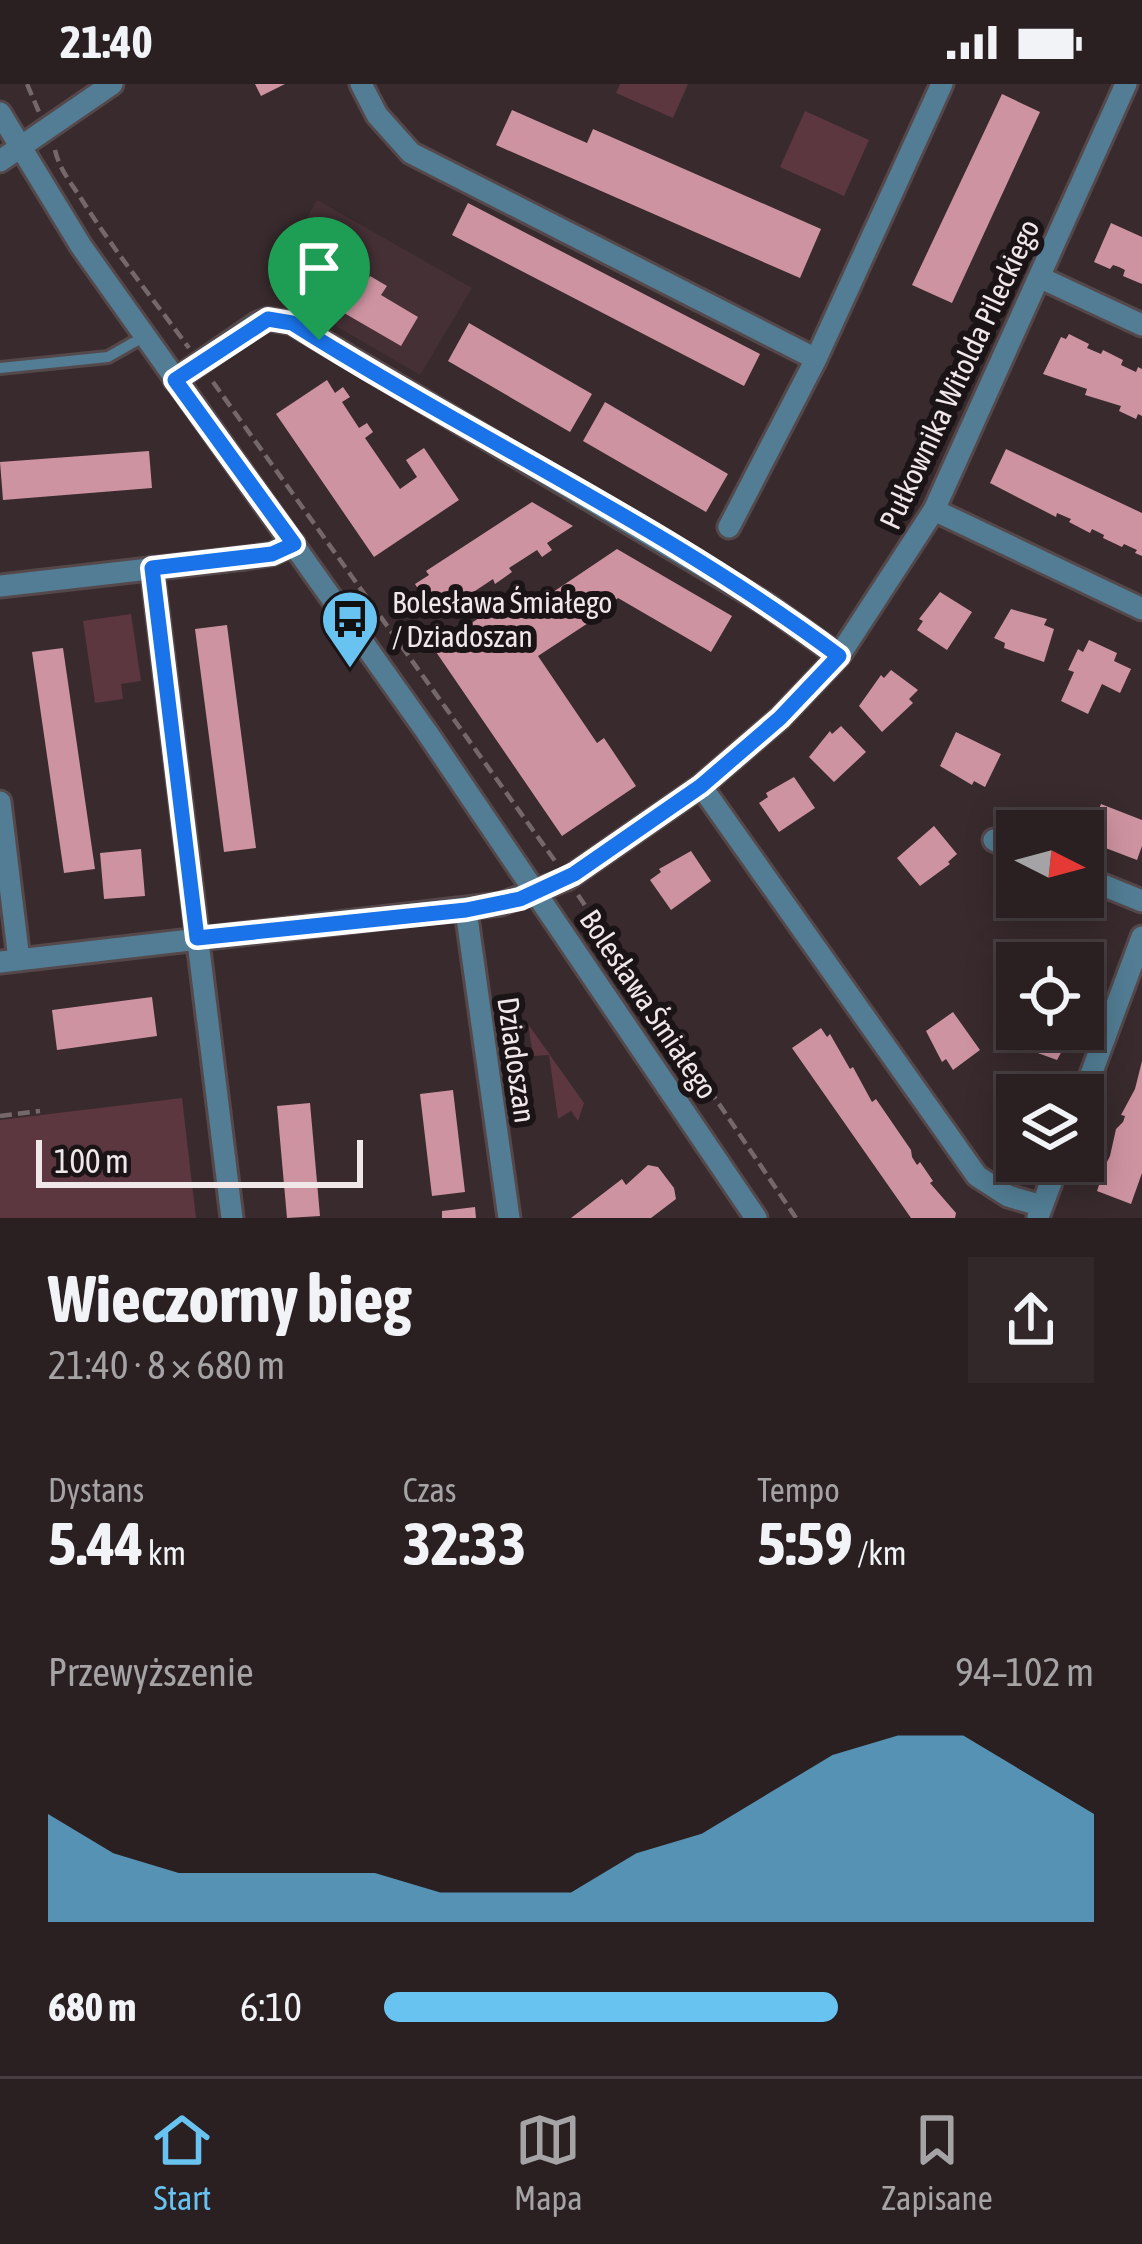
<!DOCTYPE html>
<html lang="pl">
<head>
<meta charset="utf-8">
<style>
  body { margin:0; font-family:"Asap Condensed",sans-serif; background:#32282a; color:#f1f3f6; height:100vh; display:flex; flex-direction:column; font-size:45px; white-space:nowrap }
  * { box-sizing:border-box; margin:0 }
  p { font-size:39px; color:#a5a3a5 }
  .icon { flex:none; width:66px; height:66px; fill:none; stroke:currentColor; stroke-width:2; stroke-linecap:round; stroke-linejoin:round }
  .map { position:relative; height:1134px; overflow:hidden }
  .details { display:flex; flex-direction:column; background:#2a2022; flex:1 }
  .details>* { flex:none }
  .needle { width:78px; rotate:96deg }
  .tools { position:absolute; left:996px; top:726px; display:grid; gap:24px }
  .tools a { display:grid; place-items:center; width:108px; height:108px; border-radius:0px; background:#2a2022; box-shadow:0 6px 30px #0003,0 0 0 3px #463e40; font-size:60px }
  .scale { position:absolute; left:36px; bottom:30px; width:327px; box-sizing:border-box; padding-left:12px; border:6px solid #f0e7e9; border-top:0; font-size:33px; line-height:42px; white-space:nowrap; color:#f0e7e9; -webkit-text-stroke:9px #1b1416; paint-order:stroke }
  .pin { position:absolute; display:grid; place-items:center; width:102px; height:102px; color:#fff; margin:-123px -51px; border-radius:50% 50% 50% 0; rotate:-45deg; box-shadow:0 0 12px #0007 }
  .pin .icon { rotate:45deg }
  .round { display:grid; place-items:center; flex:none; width:126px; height:126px; border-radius:0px; background:#32282a }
  .head { display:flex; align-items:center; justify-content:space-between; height:204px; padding:0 48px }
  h1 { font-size:66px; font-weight:700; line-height:90px }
  .stats { display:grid; grid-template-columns:repeat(3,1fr); gap:18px; height:204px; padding:12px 48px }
  .stats div { display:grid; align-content:center }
  .stats b { font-size:60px; font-weight:700 }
  .stats small { font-size:33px; font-weight:400 }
  .stats p { font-size:33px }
  .chart { height:336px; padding:24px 48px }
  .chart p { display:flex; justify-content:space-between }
  .chart svg { width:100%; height:216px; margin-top:12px; fill:#69c3f1; opacity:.7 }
  ul { padding:0 48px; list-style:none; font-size:39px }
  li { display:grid; grid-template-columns:192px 144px 1fr; align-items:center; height:90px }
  li i { height:30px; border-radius:15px; background:#69c3f1 }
  .status { display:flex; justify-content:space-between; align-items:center; height:84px; padding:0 60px; background:#2a2022; direction:ltr }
  .status svg { height:33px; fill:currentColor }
  .tabs { display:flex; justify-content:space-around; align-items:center; height:168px; border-top:3px solid #463e40; background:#2a2022; font-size:33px; color:#a5a3a5 }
  .tabs a { display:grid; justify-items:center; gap:6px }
  .tabs .current { color:#69c3f1 }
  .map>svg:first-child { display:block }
  .built { fill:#453035 }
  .green { fill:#5c3740 }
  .building { fill:#ce93a1 }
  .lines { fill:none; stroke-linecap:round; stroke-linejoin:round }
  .lane-casing { stroke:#55484b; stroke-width:16 }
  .street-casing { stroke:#55484b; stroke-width:27 }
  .path { stroke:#74686a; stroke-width:4.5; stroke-dasharray:12 6; stroke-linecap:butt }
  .lane { stroke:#527d94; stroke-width:10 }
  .street { stroke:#527d94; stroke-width:21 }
  .route-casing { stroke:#fff; stroke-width:24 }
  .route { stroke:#1a73e8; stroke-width:15 }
  .labels { text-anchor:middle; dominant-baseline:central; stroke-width:12; stroke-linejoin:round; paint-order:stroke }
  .street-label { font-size:30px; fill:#f0e7e9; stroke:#1b1416 }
  .poi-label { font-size:30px; fill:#f0e7e9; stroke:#1b1416; text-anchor:start }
</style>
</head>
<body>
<div class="status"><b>21:40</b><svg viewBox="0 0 49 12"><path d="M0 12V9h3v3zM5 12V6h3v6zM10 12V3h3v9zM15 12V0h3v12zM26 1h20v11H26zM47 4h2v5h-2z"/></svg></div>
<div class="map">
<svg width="1142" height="1134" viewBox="0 0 1142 1134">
  <rect width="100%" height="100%" fill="#382a2d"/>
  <path class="built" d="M317,116L472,204L420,291L269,203Z"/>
  <path class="green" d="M620,0H688L673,34L616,9Z
    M805,27L869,56L844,112L780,83Z
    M131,530L141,597L121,600L123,615L95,619L83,537Z
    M528,940L584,1019L578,1037L571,1027L558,1035L549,971L533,972Z
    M182,1014L196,1134H0V1036Z"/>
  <path class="building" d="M255,0H285L261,12Z
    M1002,10L1040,28L952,219L912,201Z
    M512,26L587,59L593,45L821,145L800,194L496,61Z
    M468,119L760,270L744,302L452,151Z
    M1111,139L1142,153V200L1123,192L1125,186L1119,183L1113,181L1110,185L1094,178Z
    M319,174L365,201L370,192L387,202L381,211L418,233L401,262L301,204Z
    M469,239L592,310L570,348L448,277Z
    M1069,250L1089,260L1087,264L1101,270L1103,266L1123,276L1121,281L1136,288L1138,283L1142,285V332L1138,330L1136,335L1119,327L1121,322L1085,311L1087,305L1043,290L1061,253L1066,255Z
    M327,296L335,309L343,303L350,313L342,318L359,344L367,339L373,348L365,354L400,405L417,393L406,376L424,364L459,416L374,473L276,330Z
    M605,318L728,390L706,428L583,357Z
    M1006,365L1142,429V472L1135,469L1137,466L1124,460L1122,463L1103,454L1104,451L1092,445L1090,449L1069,438L1071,435L1057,429L1056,433L990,399Z
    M149,367L152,404L3,416L0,378Z
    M532,418L573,442L547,459L552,466L542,473L537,466L509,484L512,488L495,500L493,495L466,513L469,518L452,529L449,523L435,532L415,500L429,491L426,487Z
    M617,465L732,532L711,568L618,514L609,521L611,524L538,572L597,659L604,654L636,702L562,752L434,565L502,518L513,535Z
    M940,508L972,528L947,566L917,546L923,537L919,535Z
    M1011,525L1047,535L1044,541L1054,545L1044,578L1004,564L1005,559L994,554Z
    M227,541L256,764L224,768L195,545Z
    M1089,556L1117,569L1114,577L1131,585L1120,609L1102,600L1088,630L1061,617L1074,588L1068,586L1078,565L1083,568Z
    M63,564L95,785L64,789L32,568Z
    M891,586L918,606L909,615L913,619L882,648L859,622L881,591L884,594Z
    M841,642L866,668L834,698L809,673L830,647L832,650Z
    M956,648L1001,670L985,703L974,697L972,701L940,682Z
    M794,693L815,724L779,748L759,719L768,713L766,709Z
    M1101,720L1142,736V762L1137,776L1087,757Z
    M934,742L957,770L948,778L950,780L920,802L897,774Z
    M141,765L145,812L104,815L100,769Z
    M691,767L711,797L671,826L650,796L661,788L659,785Z
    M152,913L157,952L57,966L52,926Z
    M953,928L980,966L953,986L946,975L942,978L926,947Z
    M821,944L827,953L830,950L850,985L853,983L872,1018L876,1015L911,1066L912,1073L917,1081L920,1078L933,1097L930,1099L956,1129L955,1134H911L792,964Z
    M1031,945H1074L1057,976L1024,964Z
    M1142,977V1089L1131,1120L1097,1107L1099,1101L1096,1100L1110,1072L1116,1045L1123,1038L1125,1032L1121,1031L1135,1005Z
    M1021,995L1047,1006L1045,1011H1017V1064L997,1056Z
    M453,1006L465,1108L432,1112L420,1010Z
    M310,1019L320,1132L287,1134L277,1022Z
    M648,1081L658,1083L674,1104L676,1115L651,1134H571L622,1095L626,1101Z
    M475,1123L476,1134H442V1127Z"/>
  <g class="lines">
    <g class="lane-casing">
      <path id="lane" d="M0,284L108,273L145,252"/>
    </g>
    <g class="street-casing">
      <path id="street" d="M361,0L377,31L411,69L816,275
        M0,29L81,162L426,647L756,1134
        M0,77L112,0
        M1039,193L1142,241
        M175,296L258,239L268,235L292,239L766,520L839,572
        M934,426L1142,525
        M729,443L816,275L942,0
        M152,484L232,1134
        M0,502L245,474L272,470L294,460
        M701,702L977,1092L1008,1112L1042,1122
        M0,718L19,876
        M994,756L1017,766
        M1083,793L1142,817
        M466,826L509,1134
        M0,878L501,820L567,795L701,702L780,634L839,572L934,426L1126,0
        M1083,1012L1142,853
        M1038,1133L1059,1077"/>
    </g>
    <path class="path" d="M27,0L39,28
      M55,66C59,85 72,100 82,116C115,168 153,215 189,264
      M213,298L555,777
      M578,811L796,1134
      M0,1032L40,1027"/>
    <use href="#lane" class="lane"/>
    <use href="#street" class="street"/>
  </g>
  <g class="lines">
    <g class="route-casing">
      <path id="route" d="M268,235L292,239C472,353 668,444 839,572L780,634L701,702L574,790L520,815L466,826L197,854L152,484L272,470L294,460L175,296Z"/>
    </g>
    <use href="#route" class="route"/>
  </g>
  <defs>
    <g id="bus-pin" transform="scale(3)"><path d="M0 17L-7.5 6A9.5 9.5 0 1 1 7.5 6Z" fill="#69c3f1" stroke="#1b1416"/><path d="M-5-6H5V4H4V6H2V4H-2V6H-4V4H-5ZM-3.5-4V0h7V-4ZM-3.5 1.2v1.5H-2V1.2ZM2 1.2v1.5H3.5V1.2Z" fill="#111"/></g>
  </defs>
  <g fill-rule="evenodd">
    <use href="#bus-pin" x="350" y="535"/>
  </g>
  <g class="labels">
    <g class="street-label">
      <text transform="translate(959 290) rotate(-65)">Pułkownika Witolda Pileckiego</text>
      <text transform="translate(649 920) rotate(56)">Bolesława Śmiałego</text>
      <text transform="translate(517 976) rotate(82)">Dziadoszan</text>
    </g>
    <g class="poi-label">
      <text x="392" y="518">Bolesława Śmiałego<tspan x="392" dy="34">/ Dziadoszan</tspan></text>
    </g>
  </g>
</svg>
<div class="tools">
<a><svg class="needle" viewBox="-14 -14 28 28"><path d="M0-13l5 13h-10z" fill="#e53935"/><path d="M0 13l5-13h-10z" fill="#a5a3a5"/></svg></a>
<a><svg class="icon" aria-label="locate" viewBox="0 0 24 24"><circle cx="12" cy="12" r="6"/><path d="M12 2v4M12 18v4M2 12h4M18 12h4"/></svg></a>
<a><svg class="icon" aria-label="layers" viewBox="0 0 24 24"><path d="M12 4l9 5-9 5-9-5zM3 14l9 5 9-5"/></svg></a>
</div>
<div class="scale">100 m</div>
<div class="pin" style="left:319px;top:256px;background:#1e9e55"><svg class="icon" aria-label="arrive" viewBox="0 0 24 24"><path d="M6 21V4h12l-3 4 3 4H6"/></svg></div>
</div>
<section class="details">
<div class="head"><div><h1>Wieczorny bieg</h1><p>21:40 · 8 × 680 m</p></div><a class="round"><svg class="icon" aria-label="share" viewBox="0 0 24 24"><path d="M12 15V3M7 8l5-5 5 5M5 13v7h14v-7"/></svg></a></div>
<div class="stats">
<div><p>Dystans</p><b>5.44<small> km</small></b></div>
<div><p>Czas</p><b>32:33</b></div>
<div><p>Tempo</p><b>5:59<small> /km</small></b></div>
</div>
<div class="chart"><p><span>Przewyższenie</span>94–102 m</p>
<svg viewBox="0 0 160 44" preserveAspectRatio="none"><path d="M0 44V22L10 30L20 34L30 34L40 34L50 34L60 38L70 38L80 38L90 30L100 26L110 18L120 10L130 6L140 6L150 14L160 22V44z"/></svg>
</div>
<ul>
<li><b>680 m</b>6:10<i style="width:64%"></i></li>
</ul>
</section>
<nav class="tabs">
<a class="current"><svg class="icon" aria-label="home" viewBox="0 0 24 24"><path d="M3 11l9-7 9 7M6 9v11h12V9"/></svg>Start</a>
<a><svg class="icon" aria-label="map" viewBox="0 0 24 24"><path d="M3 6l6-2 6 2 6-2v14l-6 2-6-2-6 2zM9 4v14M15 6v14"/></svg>Mapa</a>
<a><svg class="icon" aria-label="saved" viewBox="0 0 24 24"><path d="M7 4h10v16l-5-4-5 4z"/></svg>Zapisane</a>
</nav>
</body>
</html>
